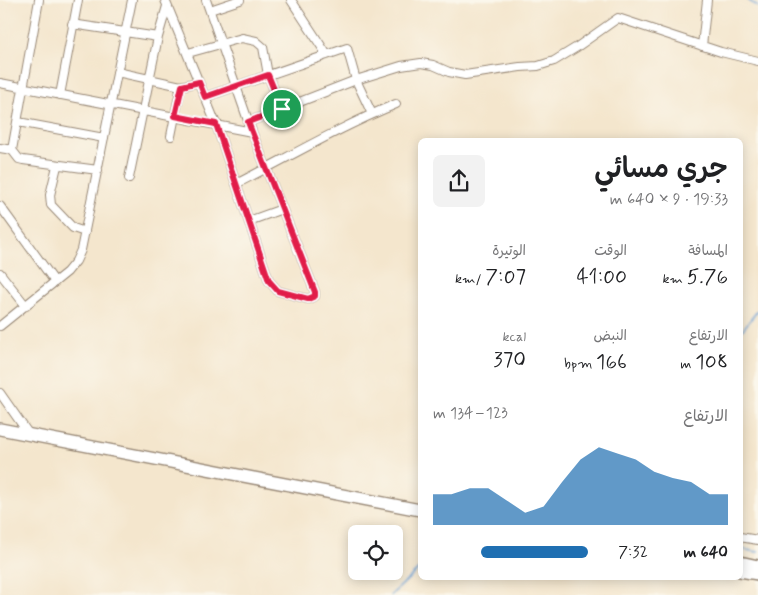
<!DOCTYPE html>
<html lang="ar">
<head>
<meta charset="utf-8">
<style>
  body { margin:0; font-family:Mynerve,"Playpen Sans Arabic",sans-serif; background:#f2f2f2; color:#202124; direction:rtl; height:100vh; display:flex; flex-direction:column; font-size:19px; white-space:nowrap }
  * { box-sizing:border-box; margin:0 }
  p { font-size:16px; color:#757577 }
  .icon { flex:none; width:28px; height:28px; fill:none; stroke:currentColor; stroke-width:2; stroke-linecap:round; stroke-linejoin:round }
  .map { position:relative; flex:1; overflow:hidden; direction:ltr }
  .panel { position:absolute; left:418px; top:138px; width:325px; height:442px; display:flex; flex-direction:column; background:#fff; border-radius:8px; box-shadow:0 2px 12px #0003; direction:rtl }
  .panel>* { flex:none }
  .buttons { position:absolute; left:348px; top:525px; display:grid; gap:10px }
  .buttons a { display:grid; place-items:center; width:55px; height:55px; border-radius:8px; background:#fff; box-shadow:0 2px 12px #0003; font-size:25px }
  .pin { position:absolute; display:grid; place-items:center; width:42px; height:42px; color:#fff; margin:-21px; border:2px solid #fff; border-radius:50%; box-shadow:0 1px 5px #0007 }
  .round { display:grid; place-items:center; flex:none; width:52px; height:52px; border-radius:8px; background:#f2f2f2 }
  .overview { display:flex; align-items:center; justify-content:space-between; height:85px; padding:0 15px }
  h1 { font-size:28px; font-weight:600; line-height:38px }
  .stats { display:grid; grid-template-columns:repeat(3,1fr); gap:8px; height:85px; padding:5px 15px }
  .stats div { display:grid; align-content:center }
  .stats b { font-size:21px; font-weight:600 }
  .stats small { font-size:14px; font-weight:400 }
  .stats p { font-size:14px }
  .chart { height:140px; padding:10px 15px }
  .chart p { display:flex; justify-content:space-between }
  .chart svg { width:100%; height:90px; margin-top:5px; fill:#1f6fb2; opacity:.7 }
  ul { padding:0 15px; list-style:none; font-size:16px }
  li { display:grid; grid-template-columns:80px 60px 1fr; align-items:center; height:38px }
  li i { height:12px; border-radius:6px; background:#1f6fb2 }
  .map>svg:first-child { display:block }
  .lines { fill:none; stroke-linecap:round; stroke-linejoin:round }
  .stream { stroke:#659fd4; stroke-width:2 }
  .minor-casing { stroke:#988876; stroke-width:10 }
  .highway-casing { stroke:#988876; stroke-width:14 }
  .minor { stroke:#fff; stroke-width:8 }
  .highway { stroke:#fff; stroke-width:11 }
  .route-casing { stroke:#fff; stroke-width:10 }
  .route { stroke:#e11d48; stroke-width:6 }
</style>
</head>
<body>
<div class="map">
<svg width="758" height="595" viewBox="0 0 758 595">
  <rect width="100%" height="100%" fill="#fbf7ec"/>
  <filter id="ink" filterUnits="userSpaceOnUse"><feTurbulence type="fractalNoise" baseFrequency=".02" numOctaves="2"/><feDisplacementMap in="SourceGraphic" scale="10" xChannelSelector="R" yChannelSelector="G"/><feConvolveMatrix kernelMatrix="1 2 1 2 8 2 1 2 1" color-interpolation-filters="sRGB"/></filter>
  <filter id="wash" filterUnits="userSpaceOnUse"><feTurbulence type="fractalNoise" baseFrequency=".0096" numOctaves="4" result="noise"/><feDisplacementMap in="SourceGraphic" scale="20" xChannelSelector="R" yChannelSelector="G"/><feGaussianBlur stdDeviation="1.12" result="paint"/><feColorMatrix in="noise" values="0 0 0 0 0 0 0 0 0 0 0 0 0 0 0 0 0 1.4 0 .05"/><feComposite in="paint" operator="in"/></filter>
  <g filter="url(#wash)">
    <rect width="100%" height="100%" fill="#f4e6cd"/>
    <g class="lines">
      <path class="stream" d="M748,0L758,7
        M740,333L758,310
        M740,549L758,552
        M391,595L420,568"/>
    </g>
  </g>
  <g filter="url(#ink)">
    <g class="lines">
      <g class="minor-casing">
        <path id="minor" d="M39,0L12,150L19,159L23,160L98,170
          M165,0L216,124L269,281L278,291L308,299L315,296V292L252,132L206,0
          M291,0L327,55
          M210,10L240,0
          M72,24L158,37
          M702,46L707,0
          M188,53L242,38L256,41L263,47L268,75L282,109
          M117,72L181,86L199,82
          M0,83L252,132
          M60,95L78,0
          M205,97L347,48L356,80L372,114
          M18,122L104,138
          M248,122L356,80L401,66L421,63L433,65L449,72L465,75L520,67L538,66L554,61L577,47L618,18L721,52L758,61
          M171,136L181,86
          M0,148L12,150
          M57,166L50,195L51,205L73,228L85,232
          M129,178L158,37L167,6
          M236,184C289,157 340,127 396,104
          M0,206L55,282
          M249,221L282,209
          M0,273L26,306
          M0,326L67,272L76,261L81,250L132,0
          M0,393L28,433
          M740,537L758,540"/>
      </g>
      <g class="highway-casing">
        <path id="highway" d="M0,429L420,510
          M740,562L758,566
          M740,571L758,574"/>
      </g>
      <use href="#minor" class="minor"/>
      <use href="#highway" class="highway"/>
    </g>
  </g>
  <g class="lines" filter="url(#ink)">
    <g class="route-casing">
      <path id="route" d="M268,75L282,109L248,122L315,292V296L308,299L278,291L269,281L216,124L175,116L182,86L199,82L205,97Z"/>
    </g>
    <use href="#route" class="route"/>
  </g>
</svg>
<div class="buttons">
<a><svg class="icon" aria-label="locate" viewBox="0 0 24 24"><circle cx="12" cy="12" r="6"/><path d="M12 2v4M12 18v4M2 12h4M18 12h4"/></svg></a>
</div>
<div class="pin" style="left:282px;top:109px;background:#1e9e55"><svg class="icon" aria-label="arrive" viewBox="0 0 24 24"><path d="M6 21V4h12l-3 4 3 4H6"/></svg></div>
<section class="panel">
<div class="overview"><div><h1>جري مسائي</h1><p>19:33 · 9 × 640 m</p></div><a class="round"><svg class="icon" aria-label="share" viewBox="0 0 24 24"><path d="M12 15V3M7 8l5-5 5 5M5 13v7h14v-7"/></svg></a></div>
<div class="stats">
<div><p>المسافة</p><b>5.76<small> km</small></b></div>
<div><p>الوقت</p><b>41:00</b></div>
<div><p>الوتيرة</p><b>7:07<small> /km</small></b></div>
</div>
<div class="stats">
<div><p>الارتفاع</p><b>108<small> m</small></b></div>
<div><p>النبض</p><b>166<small> bpm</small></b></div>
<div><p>kcal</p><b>370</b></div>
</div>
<div class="chart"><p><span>الارتفاع</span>123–134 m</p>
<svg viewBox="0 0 160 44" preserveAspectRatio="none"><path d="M0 44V29L10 29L20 26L30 26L40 32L50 38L60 35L70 23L80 12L90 6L100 9L110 12L120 18L130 21L140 23L150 29L160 29V44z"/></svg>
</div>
<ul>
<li><b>640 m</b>7:32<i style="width:69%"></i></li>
</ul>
</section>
</div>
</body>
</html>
